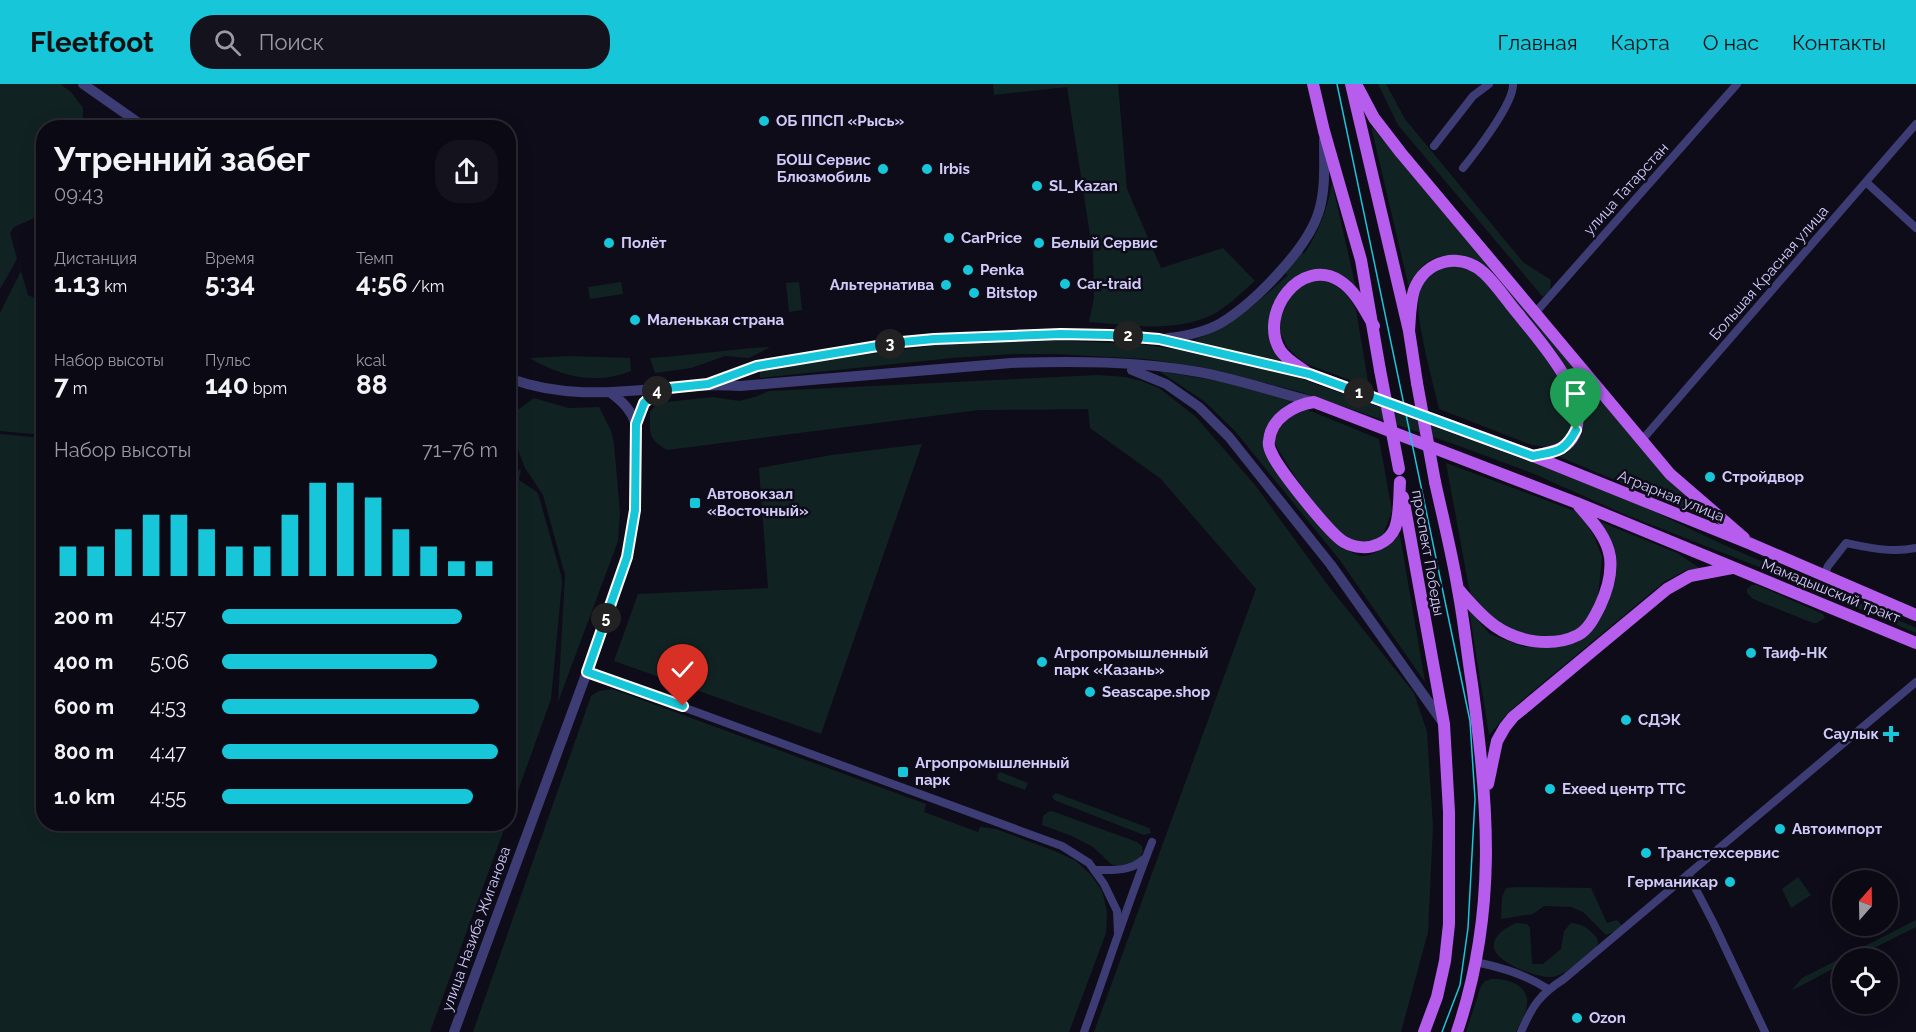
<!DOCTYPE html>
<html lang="ru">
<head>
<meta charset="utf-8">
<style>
  body { margin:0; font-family:Raleway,sans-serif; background:#14121d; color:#f1f3f6; height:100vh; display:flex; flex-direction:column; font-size:22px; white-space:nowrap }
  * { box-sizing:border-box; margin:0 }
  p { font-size:20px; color:#9a9aa0 }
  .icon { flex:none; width:33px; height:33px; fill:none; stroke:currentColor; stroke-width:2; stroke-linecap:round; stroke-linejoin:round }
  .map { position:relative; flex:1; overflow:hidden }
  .sheet { position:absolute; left:36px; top:36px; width:480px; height:711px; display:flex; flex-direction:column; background:#0b0914; border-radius:24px; box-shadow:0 3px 15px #0003,0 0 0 2px #2b2a34 }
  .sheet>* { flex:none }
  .needle { width:39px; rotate:20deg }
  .tools { position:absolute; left:1832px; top:786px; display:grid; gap:12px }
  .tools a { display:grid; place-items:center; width:66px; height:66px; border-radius:50%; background:#0b0914; box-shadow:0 3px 15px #0003,0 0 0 2px #2b2a34; font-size:30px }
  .pin { position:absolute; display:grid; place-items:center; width:51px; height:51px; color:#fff; margin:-62px -26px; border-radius:50% 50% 50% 0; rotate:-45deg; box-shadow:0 0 6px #0007 }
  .pin .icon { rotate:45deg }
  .km { position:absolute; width:30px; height:30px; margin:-15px; border-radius:50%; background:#222; color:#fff; font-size:16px; line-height:30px; text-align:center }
  .round { display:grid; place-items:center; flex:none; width:63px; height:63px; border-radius:24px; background:#14121d }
  .headline { display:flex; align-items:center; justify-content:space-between; height:102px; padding:0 18px }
  h1 { font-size:33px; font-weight:700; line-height:45px }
  .figures { display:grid; grid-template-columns:repeat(3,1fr); gap:9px; height:102px; padding:6px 18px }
  .figures div { display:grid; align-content:center }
  .figures b { font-size:26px; font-weight:700 }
  .figures small { font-size:16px; font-weight:400 }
  .figures p { font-size:16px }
  .chart { height:168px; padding:12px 18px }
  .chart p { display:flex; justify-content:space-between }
  .chart svg { width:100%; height:108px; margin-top:6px; stroke:#17c7d9; stroke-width:6 }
  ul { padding:0 18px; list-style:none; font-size:20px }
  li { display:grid; grid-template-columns:96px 72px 1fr; align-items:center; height:45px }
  li i { height:15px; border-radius:8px; background:#17c7d9 }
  header { display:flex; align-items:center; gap:36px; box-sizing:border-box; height:84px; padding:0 30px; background:#17c7d9; color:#111 }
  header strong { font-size:28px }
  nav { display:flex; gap:33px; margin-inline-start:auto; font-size:21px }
  .search { width:420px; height:54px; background:#14121d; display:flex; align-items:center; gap:15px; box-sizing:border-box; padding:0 21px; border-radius:24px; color:#9a9aa0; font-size:22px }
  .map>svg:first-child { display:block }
  .green { fill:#102322 }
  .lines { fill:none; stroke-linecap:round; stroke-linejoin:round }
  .minor { stroke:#3e3c74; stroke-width:8 }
  .tertiary { stroke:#3e3c74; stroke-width:10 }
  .primary { stroke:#b75dee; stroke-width:12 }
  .tram { stroke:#17c7d9; stroke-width:1.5 }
  .primary-bridge { stroke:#b75dee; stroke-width:12 }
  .route-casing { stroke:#fff; stroke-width:12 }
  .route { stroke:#17c7d9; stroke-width:8 }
  .poi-dot { fill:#17c7d9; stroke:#0f0c1a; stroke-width:2 }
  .labels { text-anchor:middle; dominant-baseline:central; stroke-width:5; stroke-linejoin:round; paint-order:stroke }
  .poi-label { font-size:15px; font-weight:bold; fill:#d0cbf9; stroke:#0f0c1a; text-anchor:start }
  .street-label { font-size:15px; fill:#d0cbf9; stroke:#0f0c1a }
</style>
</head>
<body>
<header>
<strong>Fleetfoot</strong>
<div class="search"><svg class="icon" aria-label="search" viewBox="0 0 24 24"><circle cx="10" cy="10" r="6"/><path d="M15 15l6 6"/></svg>Поиск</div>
<nav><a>Главная</a><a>Карта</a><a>О нас</a><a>Контакты</a></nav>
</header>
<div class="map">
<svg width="1916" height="948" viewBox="0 0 1916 948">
  <rect width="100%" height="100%" fill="#0f0c1a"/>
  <path class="green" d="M0,0H60L71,8L83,24V43L44,44L43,133L39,132L14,143L10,149L17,175L0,205Z
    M993,0H1118L1127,105L1161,184L1223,164L1255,197C1242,208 1227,223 1212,231C1173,249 1130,241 1089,238L1094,214L1093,170L1067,3L994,11Z
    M1378,0H1386L1405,35L1523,178L1551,196L1550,206L1543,213L1398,41Z
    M1371,42L1690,416V422L1685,425L1555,371L1575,354L1573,301L1558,270L1482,182C1451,164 1423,168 1409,204Z
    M1332,98L1357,209L1332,189L1285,204L1273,219L1270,246L1291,282L1188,258C1232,243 1254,221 1288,191L1285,189L1302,168L1304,170C1319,147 1328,125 1332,98Z
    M1447,180L1463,181L1479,190L1550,275L1569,312L1573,338L1568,350L1558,360L1546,363L1532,361L1439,325C1434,300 1410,222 1421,200C1425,192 1439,186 1447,180Z
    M21,187L28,211L43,218L39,235L44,237L43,351L0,347V229Z
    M1320,195C1336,200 1349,209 1356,226L1369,303L1304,279L1288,264L1278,245L1281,224L1292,210L1304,198Z
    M621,198L623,210L590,215L588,203Z
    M799,198L802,226L789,228L786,199Z
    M1043,256L1140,260L1200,269L1299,294L1536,379L1638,420L1724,461L1916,544V549L1772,488L1624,430L1532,389L1451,359L1297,307L1202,283L1146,275L1056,270H1014L952,274L760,294V285L937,261Z
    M770,263L749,274L725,272L691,284L655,289L650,274C690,272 729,265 770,263Z
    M569,272L630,274L631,287C597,301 561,293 530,274Z
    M1159,287L1218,297L1293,316C1275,330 1261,343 1264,367C1283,392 1331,468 1362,472C1377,473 1390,456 1399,446L1425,598L1339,475L1235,347L1204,317Z
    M1098,291L1125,293L1141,297L1159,304L1196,333L1255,401L1330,504L1414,609L1427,648L1433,743L1428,848L1401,948H1094L1256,505L1161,395L1090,344L1088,325L979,326L667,366C647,354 650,349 650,328L657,319L713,313L739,317L755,313L769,307Z
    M534,314L568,324L599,323L611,347L614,360L620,428L618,457L558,618L565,491L543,411L525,384L516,361V327Z
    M1300,326H1308L1379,355L1392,427L1382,454C1370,457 1362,459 1350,455C1329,447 1285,379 1274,357C1279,341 1287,335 1300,326Z
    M0,350L43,354L44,740H506L430,948H0Z
    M922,360L821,650L614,577L638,510L768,504L759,384L832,371Z
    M1446,379L1580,429L1594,452L1602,473L1598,511L1591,529L1578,547L1543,555L1495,540L1478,524L1469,504Z
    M509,384L521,386L519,396L537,408L539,413L561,491L562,499L551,615L509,732Z
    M1596,436L1677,469L1701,485H1688L1664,498L1528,611L1509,628L1489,651L1469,526L1490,550L1524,563H1558L1582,553L1613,497Z
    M1752,501H1757L1823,530L1825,534L1816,539H1813L1753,515L1747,509V505Z
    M612,605L926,720L924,728L978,748L980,743L996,745L1057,768L1076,777L1091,791L1102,807L1107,827L1106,849L1069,948H473L591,612L599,607Z
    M1000,688L1028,699L1025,706L998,696L997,691Z
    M1056,709L1149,744L1151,749L1144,751L1054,716L1052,712Z
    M1052,727L1137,758L1142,762L1143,768L1139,775L1135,778L1121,783L1111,780L1093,763L1072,752L1042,741L1043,732L1048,728Z
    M1798,793L1811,811L1791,824L1782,805Z
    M1516,803L1591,804L1607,839L1617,836L1622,842L1616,847L1606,851L1583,828L1571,823L1544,822L1533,830L1501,835L1502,813L1506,804Z
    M1916,836V843L1854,874H1842V880L1791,907L1802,894Z
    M1517,839L1527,840L1530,844L1532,880H1543L1561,865L1564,847L1571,839C1583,840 1589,845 1597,854L1598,860C1590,872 1566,891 1552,893C1538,894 1505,881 1497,870C1486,855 1506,843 1517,839Z
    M1492,895C1507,894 1529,901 1527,920C1527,929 1519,940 1516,948H1466L1481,902L1485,897Z"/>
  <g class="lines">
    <path class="minor" d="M1434,62L1473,12L1489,0
      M1463,84C1476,68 1514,19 1513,0
      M1866,98L1916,144
      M1535,229L1737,0
      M1642,356L1916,40
      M1824,492L1828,482L1846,459C1870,464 1892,469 1916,464
      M587,588L1062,762L1089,779L1104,800L1117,827L1118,849
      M1094,786C1113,786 1130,788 1144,775
      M1688,790L1714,840L1765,948
      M1476,878C1503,884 1524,890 1548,905
      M1084,948C1107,885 1127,821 1152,758
      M1521,948C1532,922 1540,910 1564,895L1916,598"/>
    <path class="tertiary" d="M83,0L146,44
      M1168,254C1186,252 1205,248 1221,239C1254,219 1306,166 1318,130C1326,107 1324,80 1324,56
      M1132,286L1166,300L1199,323L1229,353L1331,481L1444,640
      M508,294C590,324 658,297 740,302L1011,279C1073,277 1138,277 1199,288C1237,295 1275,308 1314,318
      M713,299L757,282L902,258L1061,250L1110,251L1159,255L1306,289
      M611,309C623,318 631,326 636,340
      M454,948L587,588L627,473L635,426L636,340L644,319L658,306"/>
    <path class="primary" d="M1313,0L1324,47L1361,176L1380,286
      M1351,0L1409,247L1417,299
      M1356,0L1374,34L1401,69L1670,390L1744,454
      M1374,242C1365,227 1356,207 1340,197C1301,172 1258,229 1280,266C1286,276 1300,283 1309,290L1533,372L1751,460L1916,531
      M1409,247C1410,234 1410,219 1414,206C1425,176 1460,167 1484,189C1497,201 1507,217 1519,231C1540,258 1583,304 1577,341C1573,365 1553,368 1533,372
      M1400,398C1399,412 1400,431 1395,444C1392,451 1386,457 1379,460C1368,465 1355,464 1344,458C1330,450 1279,386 1272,370C1270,366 1268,361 1269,357C1271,334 1294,321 1314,318L1577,419L1916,559
      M1435,398C1443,434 1452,470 1458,506C1464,537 1467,569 1472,600C1489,722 1497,830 1457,948
      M1403,413L1444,640L1449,728V840L1445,877L1437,913L1424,948
      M1459,506C1470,519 1481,532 1495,542C1518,558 1552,564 1578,551C1589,545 1595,532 1600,522C1607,507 1612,489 1610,473C1607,453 1592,437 1579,422
      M1488,700L1497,657L1505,643L1513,633L1667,505L1690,492L1732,484"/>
    <path class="tram" d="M1337,0L1470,637L1475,715L1468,844L1460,901L1442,948"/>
    <path class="primary-bridge" d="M1380,286L1399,385
      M1417,299L1435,398"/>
  </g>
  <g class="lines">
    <g class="route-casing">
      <path id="route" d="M683,622L587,588L627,473L635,426L636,340L644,319L659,305L708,300L757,282L902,258L934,255L1061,250L1110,251L1159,255L1309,290L1533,372C1556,367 1564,369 1576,346"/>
    </g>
    <use href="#route" class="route"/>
  </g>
  <g class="poi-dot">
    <circle cx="764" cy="37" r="6"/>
    <circle cx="883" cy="85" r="6"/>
    <circle cx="927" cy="85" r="6"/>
    <circle cx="1037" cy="102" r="6"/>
    <circle cx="949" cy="154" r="6"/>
    <circle cx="609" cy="159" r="6"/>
    <circle cx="1039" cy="159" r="6"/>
    <circle cx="968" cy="186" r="6"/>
    <circle cx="1065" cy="200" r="6"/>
    <circle cx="946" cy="201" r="6"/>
    <circle cx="974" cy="209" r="6"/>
    <circle cx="635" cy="236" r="6"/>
    <circle cx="1710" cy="393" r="6"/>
    <rect x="689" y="413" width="12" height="12" rx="3"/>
    <circle cx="1751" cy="569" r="6"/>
    <circle cx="1042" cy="578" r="6"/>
    <circle cx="1090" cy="608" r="6"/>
    <circle cx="1626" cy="636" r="6"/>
    <path d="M1888 641h6v6h6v6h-6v6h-6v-6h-6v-6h6z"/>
    <rect x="897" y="682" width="12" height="12" rx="3"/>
    <circle cx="1550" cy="705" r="6"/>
    <circle cx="1780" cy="745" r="6"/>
    <circle cx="1646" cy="769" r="6"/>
    <circle cx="1730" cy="798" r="6"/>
    <circle cx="1577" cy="934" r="6"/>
  </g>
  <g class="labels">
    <g class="poi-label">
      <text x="776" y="37">ОБ ППСП «Рысь»</text>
      <text x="871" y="76" text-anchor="end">БОШ Сервис<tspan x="871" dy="17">Блюзмобиль</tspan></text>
      <text x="939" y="85">Irbis</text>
      <text x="1049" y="102">SL_Kazan</text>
      <text x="961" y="154">CarPrice</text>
      <text x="621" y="159">Полёт</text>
      <text x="1051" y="159">Белый Сервис</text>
      <text x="980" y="186">Penka</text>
      <text x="1077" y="200">Car-traid</text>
      <text x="934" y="201" text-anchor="end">Альтернатива</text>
      <text x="986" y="209">Bitstop</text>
      <text x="647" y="236">Маленькая страна</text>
      <text x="1722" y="393">Стройдвор</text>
      <text x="707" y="410">Автовокзал<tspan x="707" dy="17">«Восточный»</tspan></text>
      <text x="1054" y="569">Агропромышленный<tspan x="1054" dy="17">парк «Казань»</tspan></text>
      <text x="1763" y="569">Таиф-НК</text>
      <text x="1102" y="608">Seascape.shop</text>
      <text x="1638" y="636">СДЭК</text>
      <text x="1879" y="650" text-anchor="end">Саулык</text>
      <text x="915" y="679">Агропромышленный<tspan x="915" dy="17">парк</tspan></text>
      <text x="1562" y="705">Exeed центр ТТС</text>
      <text x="1792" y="745">Автоимпорт</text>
      <text x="1658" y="769">Транстехсервис</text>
      <text x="1718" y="798" text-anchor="end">Германикар</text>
      <text x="1589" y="934">Ozon</text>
    </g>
    <g class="street-label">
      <text transform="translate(1626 105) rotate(-48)">улица Татарстан</text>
      <text transform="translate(1769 189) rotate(-49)">Большая Красная улица</text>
      <text transform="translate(1671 412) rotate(22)">Аграрная улица</text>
      <text transform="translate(1428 469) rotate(80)">проспект Победы</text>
      <text transform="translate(1831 507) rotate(22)">Мамадышский тракт</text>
      <text transform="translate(476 845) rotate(-70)">улица Назиба Жиганова</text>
    </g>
  </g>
</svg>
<div class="tools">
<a><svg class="needle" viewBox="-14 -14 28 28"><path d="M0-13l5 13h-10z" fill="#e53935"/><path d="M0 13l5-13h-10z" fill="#9a9aa0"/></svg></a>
<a><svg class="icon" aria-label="locate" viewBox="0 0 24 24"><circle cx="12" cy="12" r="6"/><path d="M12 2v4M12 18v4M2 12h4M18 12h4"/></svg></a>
</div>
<div class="pin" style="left:1576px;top:346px;background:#1e9e55"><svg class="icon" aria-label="arrive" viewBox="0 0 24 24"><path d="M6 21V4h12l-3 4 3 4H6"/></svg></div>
<div class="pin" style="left:683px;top:622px;background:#d93025"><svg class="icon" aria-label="check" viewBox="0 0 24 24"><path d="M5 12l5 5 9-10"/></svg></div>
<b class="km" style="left:1359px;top:309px">1</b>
<b class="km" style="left:1128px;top:252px">2</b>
<b class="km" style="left:890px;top:260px">3</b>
<b class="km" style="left:657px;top:307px">4</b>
<b class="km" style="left:606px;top:534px">5</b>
<section class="sheet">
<div class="headline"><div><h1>Утренний забег</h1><p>09:43</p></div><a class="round"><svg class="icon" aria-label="share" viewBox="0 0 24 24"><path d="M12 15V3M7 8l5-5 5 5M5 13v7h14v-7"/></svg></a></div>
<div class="figures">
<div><p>Дистанция</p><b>1.13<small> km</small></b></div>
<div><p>Время</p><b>5:34</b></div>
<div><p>Темп</p><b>4:56<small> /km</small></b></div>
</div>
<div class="figures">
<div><p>Набор высоты</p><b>7<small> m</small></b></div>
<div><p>Пульс</p><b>140<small> bpm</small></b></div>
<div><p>kcal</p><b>88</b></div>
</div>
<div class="chart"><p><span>Набор высоты</span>71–76 m</p>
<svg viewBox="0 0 160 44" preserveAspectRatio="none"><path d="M5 44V32M15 44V32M25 44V25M35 44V19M45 44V19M55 44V25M65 44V32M75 44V32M85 44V19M95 44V6M105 44V6M115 44V12M125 44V25M135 44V32M145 44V38M155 44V38"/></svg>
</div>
<ul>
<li><b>200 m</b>4:57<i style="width:87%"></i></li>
<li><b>400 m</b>5:06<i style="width:78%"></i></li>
<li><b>600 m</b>4:53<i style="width:93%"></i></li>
<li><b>800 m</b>4:47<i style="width:100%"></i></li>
<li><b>1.0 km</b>4:55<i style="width:91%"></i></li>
</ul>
</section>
</div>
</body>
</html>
